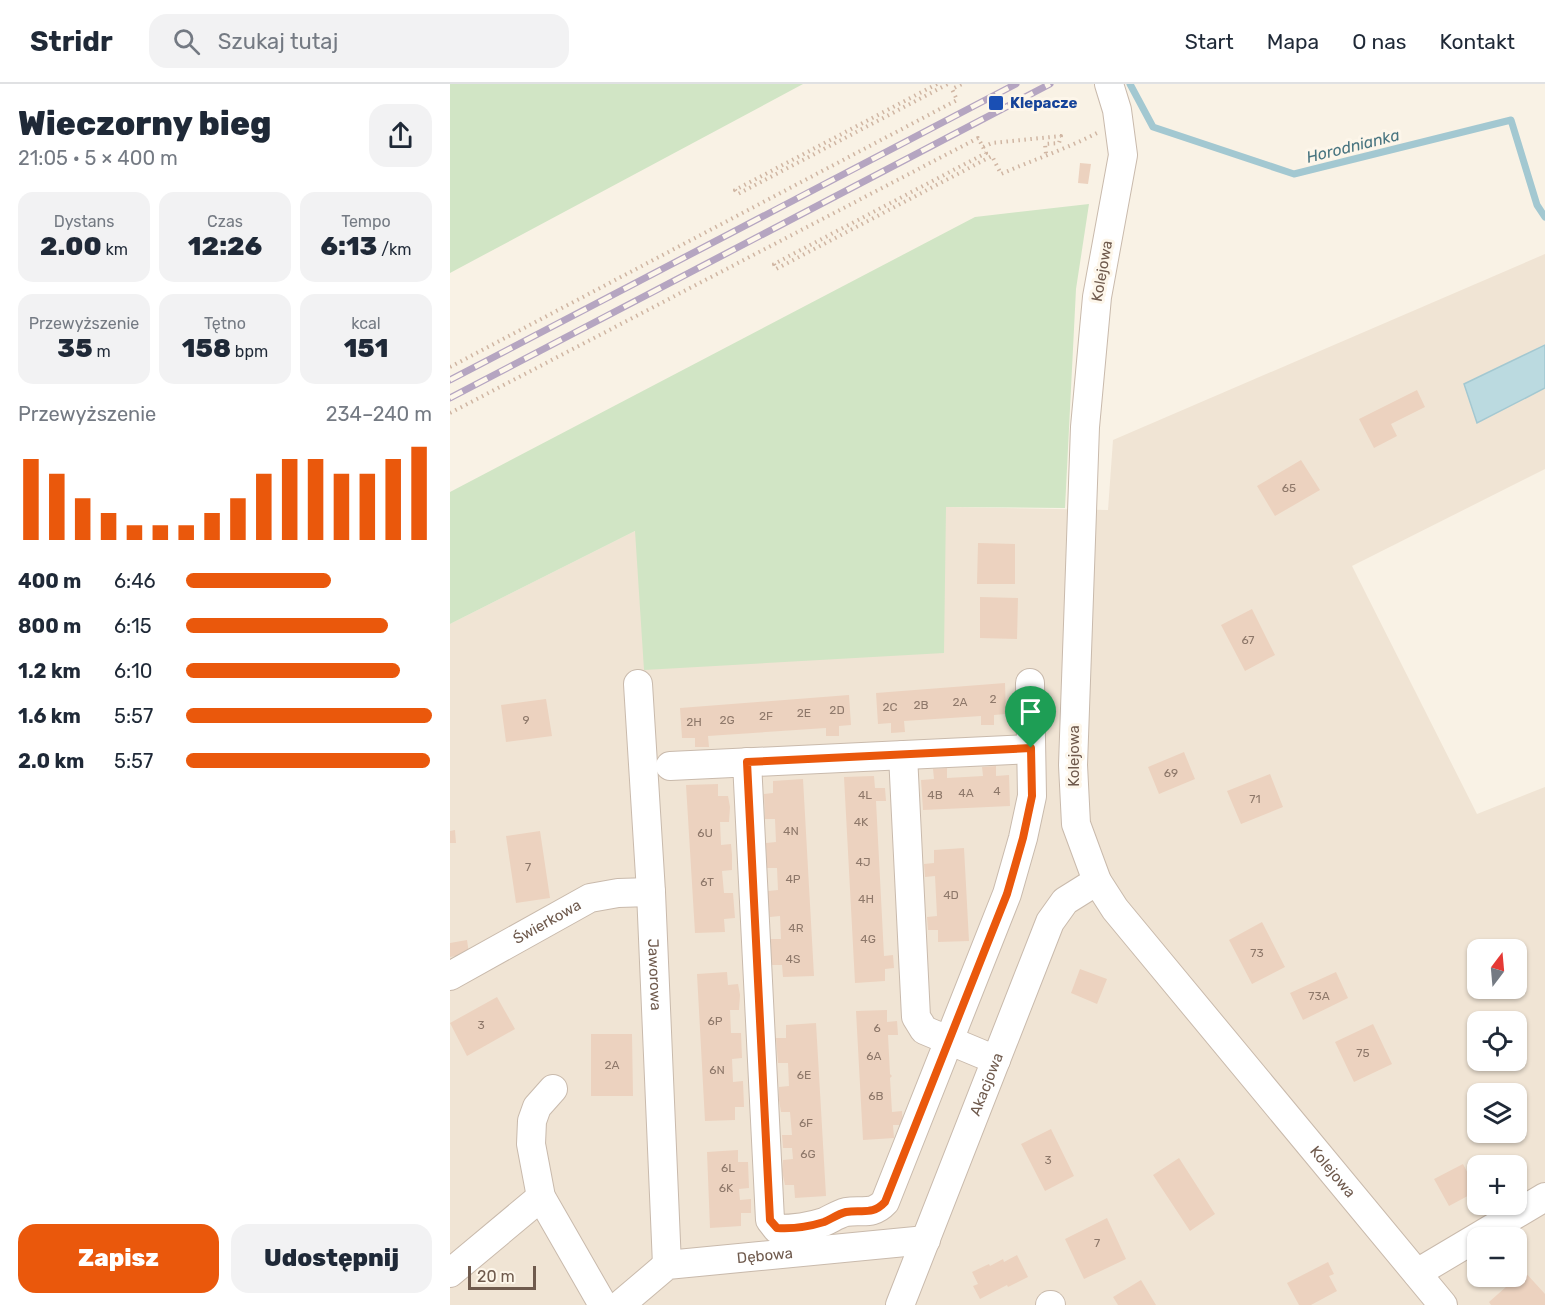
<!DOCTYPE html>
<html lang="pl">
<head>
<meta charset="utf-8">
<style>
  body { margin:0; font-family:Rubik,sans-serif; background:#f2f2f3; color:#1f2937; height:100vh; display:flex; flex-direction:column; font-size:22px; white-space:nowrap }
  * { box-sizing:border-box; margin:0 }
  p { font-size:20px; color:#747a83 }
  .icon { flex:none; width:33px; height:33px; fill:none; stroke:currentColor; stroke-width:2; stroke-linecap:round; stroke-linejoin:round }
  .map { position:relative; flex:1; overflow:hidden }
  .side { display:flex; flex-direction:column; background:#fff; width:450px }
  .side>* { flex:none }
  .needle { width:39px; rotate:16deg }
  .tools { position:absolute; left:1017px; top:855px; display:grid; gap:12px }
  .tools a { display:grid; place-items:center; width:60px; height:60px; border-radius:12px; background:#fff; box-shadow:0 2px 4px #0004; font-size:30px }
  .scale { position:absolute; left:18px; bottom:15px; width:68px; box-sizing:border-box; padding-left:6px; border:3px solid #6f5a4d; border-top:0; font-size:16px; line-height:21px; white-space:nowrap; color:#6f5a4d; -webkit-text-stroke:4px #fdf6ea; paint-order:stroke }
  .pin { position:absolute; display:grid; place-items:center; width:51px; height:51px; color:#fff; margin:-62px -26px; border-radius:50% 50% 50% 0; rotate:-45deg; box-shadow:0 0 6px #0007 }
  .pin .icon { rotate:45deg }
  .round { display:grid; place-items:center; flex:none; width:63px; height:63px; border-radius:18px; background:#f2f2f3 }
  .summary { display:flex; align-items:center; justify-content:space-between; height:102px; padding:0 18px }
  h1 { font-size:33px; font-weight:800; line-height:45px }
  .stats { display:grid; grid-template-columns:repeat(3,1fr); gap:9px; height:102px; padding:6px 18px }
  .stats div { display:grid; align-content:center; border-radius:15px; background:#f2f2f3; text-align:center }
  .stats b { font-size:26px; font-weight:800 }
  .stats small { font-size:16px; font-weight:400 }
  .stats p { font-size:16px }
  .chart { height:168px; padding:12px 18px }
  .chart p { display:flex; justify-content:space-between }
  .chart svg { width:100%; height:108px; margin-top:6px; stroke:#ea580c; stroke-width:6 }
  .button { display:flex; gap:12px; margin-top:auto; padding:12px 18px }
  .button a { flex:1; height:69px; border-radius:18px; background:#ea580c; color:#fff; font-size:24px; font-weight:800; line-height:69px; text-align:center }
  .button a+a { background:#f2f2f3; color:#1f2937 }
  ul { padding:0 18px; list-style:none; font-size:20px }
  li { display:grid; grid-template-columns:96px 72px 1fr; align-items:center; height:45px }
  li i { height:15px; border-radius:8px; background:#ea580c }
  header { display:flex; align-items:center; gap:36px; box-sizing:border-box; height:84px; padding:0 30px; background:#fff; border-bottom:2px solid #e0e1e3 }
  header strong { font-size:28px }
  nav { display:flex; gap:33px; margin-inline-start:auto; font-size:21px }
  .search { width:420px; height:54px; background:#f2f2f3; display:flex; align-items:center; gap:15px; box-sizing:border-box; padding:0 21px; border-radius:18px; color:#747a83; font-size:22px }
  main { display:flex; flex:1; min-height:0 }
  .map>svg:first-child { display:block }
  .residential { fill:#f0e4d4; fill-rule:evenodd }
  .green { fill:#d1e5c5 }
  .water { fill:#bbdae0; stroke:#a3c8d1; stroke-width:1.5 }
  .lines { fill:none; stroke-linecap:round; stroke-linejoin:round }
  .stream { stroke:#a3c8d1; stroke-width:7 }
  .building { fill:#ecd2bf }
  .minor-casing { stroke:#c9baac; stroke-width:30 }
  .path { stroke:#d0b6a3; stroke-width:4; stroke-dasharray:1.5 4.5; stroke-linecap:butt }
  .minor { stroke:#fff; stroke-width:28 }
  .rail-casing { stroke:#b5a5c1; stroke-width:7 }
  .rail { stroke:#fdf6ea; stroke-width:4.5; stroke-dasharray:14; stroke-linecap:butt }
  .route-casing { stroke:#fff; stroke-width:12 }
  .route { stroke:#ea580c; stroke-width:8 }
  .transit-dot { fill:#1a4fb4; stroke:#fdf6ea; stroke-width:2 }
  .labels { text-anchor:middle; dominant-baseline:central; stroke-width:6; stroke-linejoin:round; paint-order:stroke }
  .number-label { font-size:12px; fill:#8e786a }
  .transit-label { font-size:15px; font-weight:bold; fill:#164399; stroke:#fdf6ea; text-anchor:start }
  .street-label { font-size:15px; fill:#6f5a4d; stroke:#fdf6ea }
  .water-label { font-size:16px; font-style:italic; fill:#497580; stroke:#fdf6ea }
</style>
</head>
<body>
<header>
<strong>Stridr</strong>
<div class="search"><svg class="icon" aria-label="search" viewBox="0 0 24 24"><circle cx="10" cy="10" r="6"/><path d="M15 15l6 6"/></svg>Szukaj tutaj</div>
<nav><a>Start</a><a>Mapa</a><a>O nas</a><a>Kontakt</a></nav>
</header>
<main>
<section class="side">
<div class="summary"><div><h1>Wieczorny bieg</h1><p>21:05 · 5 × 400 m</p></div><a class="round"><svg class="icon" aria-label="share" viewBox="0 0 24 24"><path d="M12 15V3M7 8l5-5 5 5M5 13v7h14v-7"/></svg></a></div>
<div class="stats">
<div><p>Dystans</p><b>2.00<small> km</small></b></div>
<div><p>Czas</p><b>12:26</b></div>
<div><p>Tempo</p><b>6:13<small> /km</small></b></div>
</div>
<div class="stats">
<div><p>Przewyższenie</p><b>35<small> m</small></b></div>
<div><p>Tętno</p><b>158<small> bpm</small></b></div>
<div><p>kcal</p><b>151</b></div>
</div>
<div class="chart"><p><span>Przewyższenie</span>234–240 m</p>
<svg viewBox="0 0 160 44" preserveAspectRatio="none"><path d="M5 44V11M15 44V17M25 44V27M35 44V33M45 44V38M55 44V38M65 44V38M75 44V33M85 44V27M95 44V17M105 44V11M115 44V11M125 44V17M135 44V17M145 44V11M155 44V6"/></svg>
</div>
<ul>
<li><b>400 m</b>6:46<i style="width:59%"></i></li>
<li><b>800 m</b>6:15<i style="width:82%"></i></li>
<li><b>1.2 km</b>6:10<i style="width:87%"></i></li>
<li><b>1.6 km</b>5:57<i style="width:100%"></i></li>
<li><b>2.0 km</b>5:57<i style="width:99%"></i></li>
</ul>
<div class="button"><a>Zapisz</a><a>Udostępnij</a></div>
</section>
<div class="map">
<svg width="1095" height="1221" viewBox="0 0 1095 1221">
  <rect width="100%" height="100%" fill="#f9f2e5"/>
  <path class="residential" d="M1095,170V385L902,482L1027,730L1095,703V1221H0V540L185,447L496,423L658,426L663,356ZM1028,866H1066V904H1028ZM1028,938H1066V976H1028ZM1028,1010H1066V1048H1028ZM1028,1082H1066V1120H1028ZM1028,1154H1066V1192H1028Z"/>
  <path class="green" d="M0,0H353L0,189Z
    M639,120L626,205L615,424L496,423L494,569L194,586L185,447L0,540V408L525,133Z"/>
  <path class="water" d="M1095,261V304L1027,339L1014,300Z"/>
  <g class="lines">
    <path class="stream" d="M680,0L703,43L844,90L1061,36L1087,121L1095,133"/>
  </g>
  <path class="building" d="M630,79L641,80L638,100L628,99Z
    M967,306L975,323L941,340L947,352L924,364L909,335Z
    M851,376L870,406L825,432L807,402Z
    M528,459L565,460V500H527Z
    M530,513L568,514L567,555L530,554Z
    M802,525L825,571L795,587L771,541Z
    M555,599L556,630L544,631V641H531V632L454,637L455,648L441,649V639L428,640L426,609Z
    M399,611L401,641L389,642V652H376V644L258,652L259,663H245V654H232L230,624Z
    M96,615L102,652L56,658L51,621Z
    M734,668L745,695L709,710L698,683Z
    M546,682V692L559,691L560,722L473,726L471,696L484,695L483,685L497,684V694L533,692L532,683Z
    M820,690L833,723L791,740L777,707Z
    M424,692L425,704H435L436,717H426L434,872L443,871L444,884L435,885V897L405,899L394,693Z
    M353,695L364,892L333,893L332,881H322L321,870V855H331L330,832L320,833L318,822V807L328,806L327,784H317L316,759L326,758L325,735H315L314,710L323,709V697Z
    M268,700V712H278L280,723L279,738H270L271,761L281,760L282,771V786L272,787L274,809H283L285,834L274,835L275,848L245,849L236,701Z
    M5,746L6,759H0V747Z
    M90,747L100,814L66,819L56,752Z
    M514,764L519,857L488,858V846H478L477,833L487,832L485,792L475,793L474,780L484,779V766Z
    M812,838L835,883L802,900L779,856Z
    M17,856L19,870L0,873V859Z
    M630,885L657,895L647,920L621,909Z
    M277,888L278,901L288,900L290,911L289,926H280L281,949H291L292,974L282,975L283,998L293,997L294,1023H285V1036L255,1037L247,890Z
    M886,888L898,914L853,936L840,909Z
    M47,913L65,945L17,972L0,939Z
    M437,926V938L447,937L448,951H438L440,990L442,992L440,994L442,1028L452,1027L453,1041H443L444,1054L413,1056L406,927Z
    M366,939L376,1112L345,1114L344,1101H335L332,1087L333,1076L343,1075L342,1064H333L332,1051H342L340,1028H331L329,1016V1003L339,1002L338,979H328L326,954H336V941Z
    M923,940L942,980L904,998L885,958Z
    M141,950H182L183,1012H141Z
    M601,1045L624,1092L595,1107L571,1060Z
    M288,1066V1078H298L299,1104L289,1105L290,1116L301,1115V1129H291V1142L260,1144L257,1068Z
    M729,1074L765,1130L740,1147L703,1091Z
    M1013,1080L1027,1107L999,1122L984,1095Z
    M657,1134L676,1175L634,1195L615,1155Z
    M567,1171L578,1193L558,1203L557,1201L530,1215L523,1202L528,1200L522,1188L539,1180L540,1182L553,1175L554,1178Z
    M878,1178L884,1190L879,1192L887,1207L861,1221H849L837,1199Z
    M1074,1187L1095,1210V1221H1041L1039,1218Z
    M691,1196L706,1221H668L663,1213Z"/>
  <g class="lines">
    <g class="minor-casing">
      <g id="minor">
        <path id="s1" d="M659,0L667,26L673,71L647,213L635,343L623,681L626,740L647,797L665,825L993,1221"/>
        <path id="s2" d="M188,600L201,808L217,1181"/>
        <path d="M453,671L466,933L474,946L546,976"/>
        <path d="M297,678L320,1136L327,1145C343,1145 359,1143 374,1138C381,1135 388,1130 396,1128C412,1125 422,1132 435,1118L557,810L573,754L582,712L580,599"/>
        <path d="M220,682L581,665"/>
        <path id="s3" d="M0,892L140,814L168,809L201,808"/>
        <path d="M103,1005L87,1023L82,1037L81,1060L91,1113L153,1221"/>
        <path d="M0,1189L91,1113"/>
        <path d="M967,1189L1095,1113"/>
        <path id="s4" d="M170,1221L217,1181L476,1156"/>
        <path id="s5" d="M450,1221L600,838L615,817L647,797"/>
        <path d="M600,1221H601"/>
      </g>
    </g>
    <path class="path" d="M487,0L285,106L288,110L498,0
      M533,63L536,69L324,180L326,185L542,72L551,90C583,76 616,65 647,49
      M0,283L507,16L502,5L512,0
      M0,329L528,54L533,63L542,59L611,52L609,59L595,60L596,70"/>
    <use href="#minor" class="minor"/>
    <g class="rail-casing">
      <path id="rail" d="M0,296L566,0
        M0,314L600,0"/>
    </g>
    <use href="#rail" class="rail"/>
  </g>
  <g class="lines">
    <g class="route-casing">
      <path id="route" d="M581,664L582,712L573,754L557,810L435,1118C422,1132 412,1125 396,1128C388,1130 381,1135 374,1138C358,1143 343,1145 327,1144L320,1136L297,678Z"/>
    </g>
    <use href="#route" class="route"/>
  </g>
  <rect class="transit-dot" x="538" y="11" width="16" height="16" rx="3"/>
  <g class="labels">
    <g class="number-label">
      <text x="839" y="404">65</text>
      <text x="798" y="556">67</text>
      <text x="543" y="615">2</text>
      <text x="510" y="618">2A</text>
      <text x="471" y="621">2B</text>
      <text x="440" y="623">2C</text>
      <text x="387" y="626">2D</text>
      <text x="354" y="629">2E</text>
      <text x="316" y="632">2F</text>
      <text x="76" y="636">9</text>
      <text x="277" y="636">2G</text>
      <text x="244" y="638">2H</text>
      <text x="721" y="689">69</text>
      <text x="547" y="707">4</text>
      <text x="516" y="709">4A</text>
      <text x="415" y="711">4L</text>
      <text x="485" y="711">4B</text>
      <text x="805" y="715">71</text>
      <text x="411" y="738">4K</text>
      <text x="341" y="747">4N</text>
      <text x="255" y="749">6U</text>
      <text x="413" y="778">4J</text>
      <text x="78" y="783">7</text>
      <text x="343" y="795">4P</text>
      <text x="257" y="798">6T</text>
      <text x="501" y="811">4D</text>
      <text x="416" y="815">4H</text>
      <text x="346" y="844">4R</text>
      <text x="418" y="855">4G</text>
      <text x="807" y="869">73</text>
      <text x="343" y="875">4S</text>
      <text x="869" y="912">73A</text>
      <text x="265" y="937">6P</text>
      <text x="31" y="941">3</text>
      <text x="427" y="944">6</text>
      <text x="913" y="969">75</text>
      <text x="424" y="972">6A</text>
      <text x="162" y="981">2A</text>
      <text x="267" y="986">6N</text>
      <text x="354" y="991">6E</text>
      <text x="426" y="1012">6B</text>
      <text x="356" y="1039">6F</text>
      <text x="358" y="1070">6G</text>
      <text x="598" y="1076">3</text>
      <text x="278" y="1084">6L</text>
      <text x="276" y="1104">6K</text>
      <text x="647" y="1159">7</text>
    </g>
    <g class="transit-label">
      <text x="560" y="19">Klepacze</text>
    </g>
    <g class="street-label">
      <text transform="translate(652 187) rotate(-80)">Kolejowa</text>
      <text transform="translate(624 672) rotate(-90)">Kolejowa</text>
      <text stroke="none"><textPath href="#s3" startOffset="111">Świerkowa</textPath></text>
      <text stroke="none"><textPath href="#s2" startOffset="291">Jaworowa</textPath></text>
      <text stroke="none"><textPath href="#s5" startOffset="237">Akacjowa</textPath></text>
      <text stroke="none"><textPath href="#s1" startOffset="1180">Kolejowa</textPath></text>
      <text stroke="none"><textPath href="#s4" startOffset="160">Dębowa</textPath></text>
    </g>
    <g class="water-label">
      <text transform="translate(903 62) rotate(-14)">Horodnianka</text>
    </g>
  </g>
</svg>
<div class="tools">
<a><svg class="needle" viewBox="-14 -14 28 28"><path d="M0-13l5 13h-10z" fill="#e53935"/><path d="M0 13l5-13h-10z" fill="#747a83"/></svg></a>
<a><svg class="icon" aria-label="locate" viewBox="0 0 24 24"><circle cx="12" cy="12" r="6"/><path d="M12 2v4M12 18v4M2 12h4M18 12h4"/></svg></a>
<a><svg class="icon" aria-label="layers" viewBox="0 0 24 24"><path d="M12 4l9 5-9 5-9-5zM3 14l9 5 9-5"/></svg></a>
<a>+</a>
<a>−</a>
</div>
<div class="scale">20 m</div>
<div class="pin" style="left:581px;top:664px;background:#1e9e55"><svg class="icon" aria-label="arrive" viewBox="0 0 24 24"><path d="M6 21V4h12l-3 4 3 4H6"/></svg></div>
</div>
</main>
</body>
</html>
